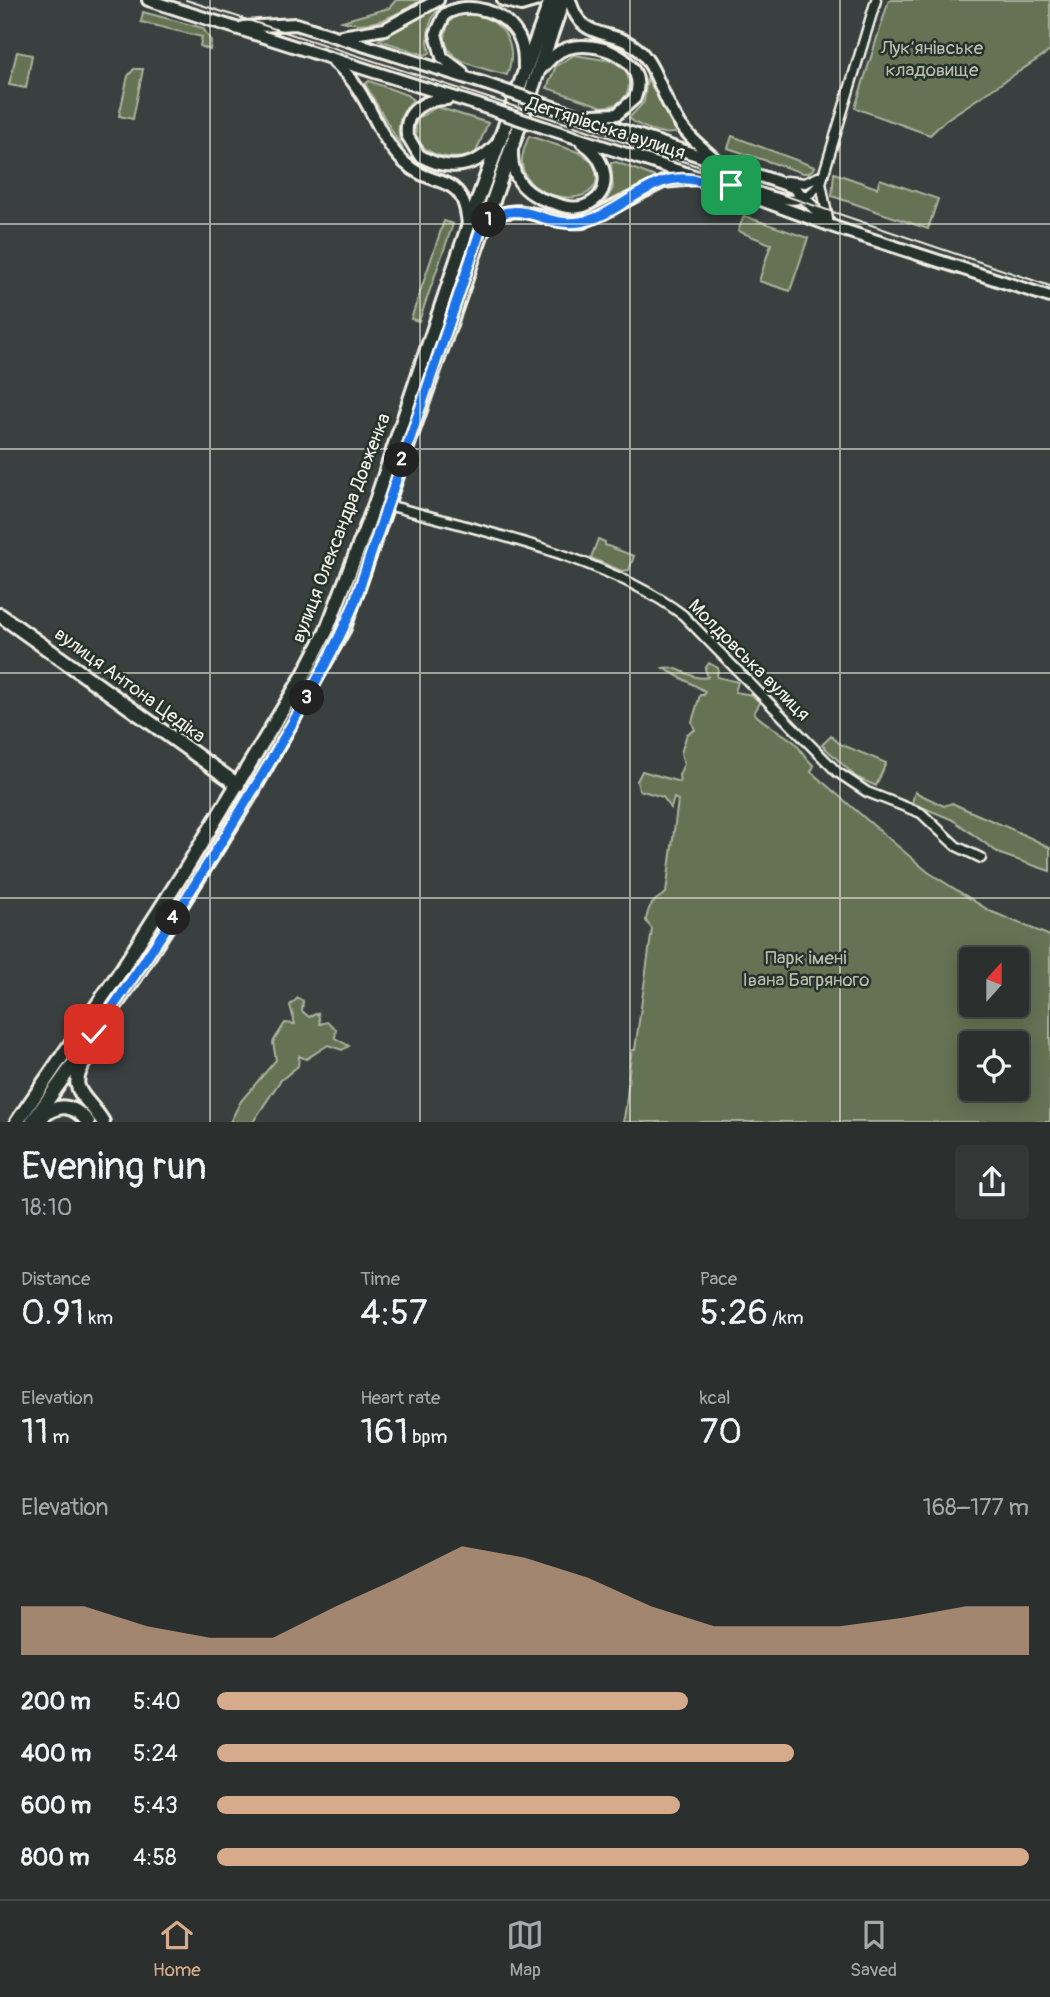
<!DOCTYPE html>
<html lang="en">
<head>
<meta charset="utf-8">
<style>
  body { margin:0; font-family:Pangolin,sans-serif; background:#333837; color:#f1f3f6; height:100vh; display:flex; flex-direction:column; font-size:26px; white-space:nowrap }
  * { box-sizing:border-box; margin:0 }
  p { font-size:23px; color:#a6a9aa }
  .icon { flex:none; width:38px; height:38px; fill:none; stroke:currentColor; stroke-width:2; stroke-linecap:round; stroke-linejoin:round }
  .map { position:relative; height:1122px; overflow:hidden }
  .details { display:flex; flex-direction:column; background:#2b302f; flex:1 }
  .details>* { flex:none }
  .needle { width:46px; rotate:21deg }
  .buttons { position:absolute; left:959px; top:947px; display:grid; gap:14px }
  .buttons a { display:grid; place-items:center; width:70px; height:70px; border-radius:7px; background:#2b302f; box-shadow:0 4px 18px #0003,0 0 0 2px #474b4b; font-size:35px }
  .pin { position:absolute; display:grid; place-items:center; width:60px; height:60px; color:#fff; margin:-30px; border-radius:14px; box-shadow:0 4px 10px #0006 }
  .km { position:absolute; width:35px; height:35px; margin:-18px; border-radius:50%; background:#222; color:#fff; font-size:19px; line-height:35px; text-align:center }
  .round { display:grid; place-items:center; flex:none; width:74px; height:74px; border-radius:7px; background:#333837 }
  .summary { display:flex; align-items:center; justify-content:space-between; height:119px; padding:0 21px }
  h1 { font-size:38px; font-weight:600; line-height:52px }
  .stats { display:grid; grid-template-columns:repeat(3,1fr); gap:10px; height:119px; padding:7px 21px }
  .stats div { display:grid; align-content:center }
  .stats b { font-size:35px; font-weight:600 }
  .stats small { font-size:19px; font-weight:400 }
  .stats p { font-size:19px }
  .chart { height:196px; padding:14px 21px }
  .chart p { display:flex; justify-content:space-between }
  .chart svg { width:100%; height:126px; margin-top:7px; fill:#d6ab8b; opacity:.7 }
  ul { padding:0 21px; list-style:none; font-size:23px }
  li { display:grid; grid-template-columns:112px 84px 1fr; align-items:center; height:52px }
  li i { height:18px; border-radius:9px; background:#d6ab8b }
  .dock { display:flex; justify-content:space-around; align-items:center; height:98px; border-top:2px solid #474b4b; background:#2b302f; font-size:19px; color:#a6a9aa }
  .dock a { display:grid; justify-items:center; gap:4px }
  .dock .on { color:#d6ab8b }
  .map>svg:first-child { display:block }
  .green { fill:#657253; stroke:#acb29e; stroke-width:2; fill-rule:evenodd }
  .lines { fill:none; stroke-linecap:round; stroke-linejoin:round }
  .street-casing { stroke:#f4f1e8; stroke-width:13 }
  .secondary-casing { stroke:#f4f1e8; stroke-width:16 }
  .primary-casing { stroke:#f4f1e8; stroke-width:18 }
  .street { stroke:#26332d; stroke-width:8 }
  .secondary { stroke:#26332d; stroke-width:10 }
  .primary { stroke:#26332d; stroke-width:12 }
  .tram { stroke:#f4f1e8; stroke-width:2 }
  .secondary-bridge-casing { stroke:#f4f1e8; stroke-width:16; stroke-linecap:butt }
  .secondary-bridge { stroke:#26332d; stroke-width:10 }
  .route-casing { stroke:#fff; stroke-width:14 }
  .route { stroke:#1a73e8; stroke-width:9 }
  .grid { fill:none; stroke:#f4f1e8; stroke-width:2; stroke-opacity:0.55 }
  .labels { text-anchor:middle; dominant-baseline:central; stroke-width:5; stroke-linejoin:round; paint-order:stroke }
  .park-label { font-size:19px; fill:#bbbeac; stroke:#26332d }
  .street-label { font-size:19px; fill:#f4f1e8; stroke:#26332d }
</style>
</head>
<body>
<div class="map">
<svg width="1050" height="1122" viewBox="0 0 1050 1122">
  <rect width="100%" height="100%" fill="#39403f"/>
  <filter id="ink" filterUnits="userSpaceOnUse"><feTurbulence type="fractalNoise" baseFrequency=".0143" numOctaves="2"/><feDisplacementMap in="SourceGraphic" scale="14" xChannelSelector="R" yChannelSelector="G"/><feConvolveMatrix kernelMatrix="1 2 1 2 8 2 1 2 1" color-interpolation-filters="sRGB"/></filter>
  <g filter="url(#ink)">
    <path class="green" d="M396,0H422C395,15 373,30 342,21L389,8Z
      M889,0H1050V51L947,119L930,135L855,108Z
      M445,2C429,17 425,32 430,53L425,55L379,40Z
      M143,12L203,28L211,41L210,50L200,46L202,37L141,22Z
      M464,12C500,16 520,41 507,75C486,69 438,62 446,31C448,21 456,15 464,12Z
      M17,52L32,55L26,88L9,85Z
      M574,55L612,61L625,69C635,89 625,106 603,107L547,88L556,66Z
      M134,69H143L133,119L119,116L128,76Z
      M647,78L678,132C666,137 639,127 629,118L644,102Z
      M369,81L407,95L413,100C397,115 395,131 403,150L365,84Z
      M437,107L488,123L476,152C453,166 405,153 418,118Z
      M529,136L578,152L591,160C620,211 525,208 522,163C521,154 526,144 529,136Z
      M732,136L812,166L815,167L809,173H803L728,148Z
      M616,162L658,178L602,207L613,188L611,163Z
      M834,173L877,188L880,179L938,199L928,229L832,196Z
      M744,216L808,238L790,291L759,281L771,244L738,231Z
      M444,221L453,224L419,321L411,319Z
      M598,539L605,542V545L634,556L629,570L622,571L591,558Z
      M709,663L718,668L717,677L738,682L735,692L752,695L760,703L754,713C766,726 789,736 796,744C803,753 806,759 814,766L811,772L928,872L990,911L1050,936V1122H623C629,1099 627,1075 632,1050H635L652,929L646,921C648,905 653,901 666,893L678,800L674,798L671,808L663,797L639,790L637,781L642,771L680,782L679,775L684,764L681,753L687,734L695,730L692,722L700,695H704L705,691L663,668C679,664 692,682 708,677L705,669ZM971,959H1017V1004H971ZM971,1043H1017V1088H971Z
      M831,736L840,744L886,763L876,786L856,777L822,745Z
      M915,792L944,806L952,803C985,819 1018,830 1050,848V871L1000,854L953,820L912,803Z
      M298,998L303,1001L302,1011L309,1017L318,1013L320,1024L327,1022L336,1029L335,1038L349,1046L342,1050L328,1045L306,1059L299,1056L298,1066L280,1081L253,1122H230L241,1101L276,1060L273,1042L285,1023L295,1024L290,1005Z"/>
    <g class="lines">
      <g class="street-casing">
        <path id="street" d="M786,181L805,183L823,175
          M730,185C762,188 796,218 820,183
          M828,219L821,183L876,0
          M388,505C481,531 605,556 683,615L837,772L867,792L921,813L956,846L981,858"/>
      </g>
      <g class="secondary-casing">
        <path id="secondary" d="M148,0L478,105
          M503,0L521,5L538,0
          M570,0C581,45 616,26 641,52C656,68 662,95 674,114C684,133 698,144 714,158
          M243,27L296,24L486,84
          M341,36L385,29L438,0
          M334,62C371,92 374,135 405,163C435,191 463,169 468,225
          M540,70C548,62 554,53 565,49C596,38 650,59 635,98L617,114L592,115
          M462,72L442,57L436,34L445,14C469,0 505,11 519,37C524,47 524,58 524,69
          M447,99C425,99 404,110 407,135L419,155C448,173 477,168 498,142
          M556,108L793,187L826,220
          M549,129L707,180L837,228L1050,297
          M512,152C511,183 529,197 557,204C565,207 575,209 584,206C617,194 606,156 582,143
          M485,222C522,196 545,226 583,222L663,182L696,179"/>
      </g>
      <g class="primary-casing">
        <path id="primary" d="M0,615L238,785
          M87,1058C64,1091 87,1095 103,1122
          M40,1119C57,1103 72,1103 88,1122
          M17,1122L122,969L187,867L303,676L326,632L375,504L468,227L551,0
          M32,1122L136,976L207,864L248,799L344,628L563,0"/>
      </g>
      <use href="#street" class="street"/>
      <use href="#secondary" class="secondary"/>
      <use href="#primary" class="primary"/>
      <path class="tram" d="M186,0L719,173L1050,286"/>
      <g class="secondary-bridge-casing">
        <path id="secondary-bridge" d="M486,84L556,108
          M478,105L549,129"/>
      </g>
      <use href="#secondary-bridge" class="secondary-bridge"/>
    </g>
  </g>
  <g class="lines" filter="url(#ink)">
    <g class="route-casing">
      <path id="route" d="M94,1034C158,944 218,851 274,755C302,706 332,657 354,604L483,223C524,195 540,228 580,222C609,218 634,192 662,182C690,173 708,186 731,185"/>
    </g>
    <use href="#route" class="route"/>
  </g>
  <path class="grid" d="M210,0V1122M420,0V1122M630,0V1122M840,0V1122M0,224H1050M0,449H1050M0,673H1050M0,898H1050"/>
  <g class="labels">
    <g class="park-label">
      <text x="932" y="48">Лукʼянівське<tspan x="932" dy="22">кладовище</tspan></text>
      <text x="806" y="958">Парк імені<tspan x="806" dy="22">Івана Багряного</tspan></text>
    </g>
    <g class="street-label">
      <text transform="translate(606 128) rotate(18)">Дегтярівська вулиця</text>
      <text transform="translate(341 528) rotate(-69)">вулиця Олександра Довженка</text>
      <text transform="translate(749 660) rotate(45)">Молдовська вулиця</text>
      <text transform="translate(130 685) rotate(36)">вулиця Антона Цедіка</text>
    </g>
  </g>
</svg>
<div class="buttons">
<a><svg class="needle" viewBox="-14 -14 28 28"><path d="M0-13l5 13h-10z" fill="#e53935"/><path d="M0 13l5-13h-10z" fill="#a6a9aa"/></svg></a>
<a><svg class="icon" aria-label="locate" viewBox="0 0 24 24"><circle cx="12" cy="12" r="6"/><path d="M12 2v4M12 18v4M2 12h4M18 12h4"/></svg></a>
</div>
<div class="pin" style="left:731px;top:185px;background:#1e9e55"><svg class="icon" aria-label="arrive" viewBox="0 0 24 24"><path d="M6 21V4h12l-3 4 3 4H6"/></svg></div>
<div class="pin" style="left:94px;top:1034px;background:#d93025"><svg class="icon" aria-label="check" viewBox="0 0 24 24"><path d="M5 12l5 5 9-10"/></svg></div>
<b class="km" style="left:489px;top:220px">1</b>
<b class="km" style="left:402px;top:460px">2</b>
<b class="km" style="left:307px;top:698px">3</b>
<b class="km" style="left:173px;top:918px">4</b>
</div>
<section class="details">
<div class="summary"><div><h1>Evening run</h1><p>18:10</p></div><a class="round"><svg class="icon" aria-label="share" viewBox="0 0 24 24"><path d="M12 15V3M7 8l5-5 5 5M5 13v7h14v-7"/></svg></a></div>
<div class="stats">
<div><p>Distance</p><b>0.91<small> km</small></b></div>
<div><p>Time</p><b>4:57</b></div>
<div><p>Pace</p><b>5:26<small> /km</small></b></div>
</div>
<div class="stats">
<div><p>Elevation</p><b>11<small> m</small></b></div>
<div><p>Heart rate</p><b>161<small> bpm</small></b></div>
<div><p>kcal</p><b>70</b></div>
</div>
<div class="chart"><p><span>Elevation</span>168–177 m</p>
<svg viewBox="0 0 160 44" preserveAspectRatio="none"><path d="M0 44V27L10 27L20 34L30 38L40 38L50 27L60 17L70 6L80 10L90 17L100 27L110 34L120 34L130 34L140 31L150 27L160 27V44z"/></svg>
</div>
<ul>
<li><b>200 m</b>5:40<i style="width:58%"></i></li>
<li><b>400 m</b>5:24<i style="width:71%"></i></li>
<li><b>600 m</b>5:43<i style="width:57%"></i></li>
<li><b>800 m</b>4:58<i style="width:100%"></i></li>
</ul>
</section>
<nav class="dock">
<a class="on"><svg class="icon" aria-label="home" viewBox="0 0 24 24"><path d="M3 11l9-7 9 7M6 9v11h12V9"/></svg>Home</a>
<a><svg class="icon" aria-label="map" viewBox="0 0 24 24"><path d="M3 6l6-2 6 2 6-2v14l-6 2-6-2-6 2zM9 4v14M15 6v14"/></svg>Map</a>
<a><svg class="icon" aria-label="saved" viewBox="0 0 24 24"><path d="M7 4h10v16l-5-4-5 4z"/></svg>Saved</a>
</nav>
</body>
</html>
